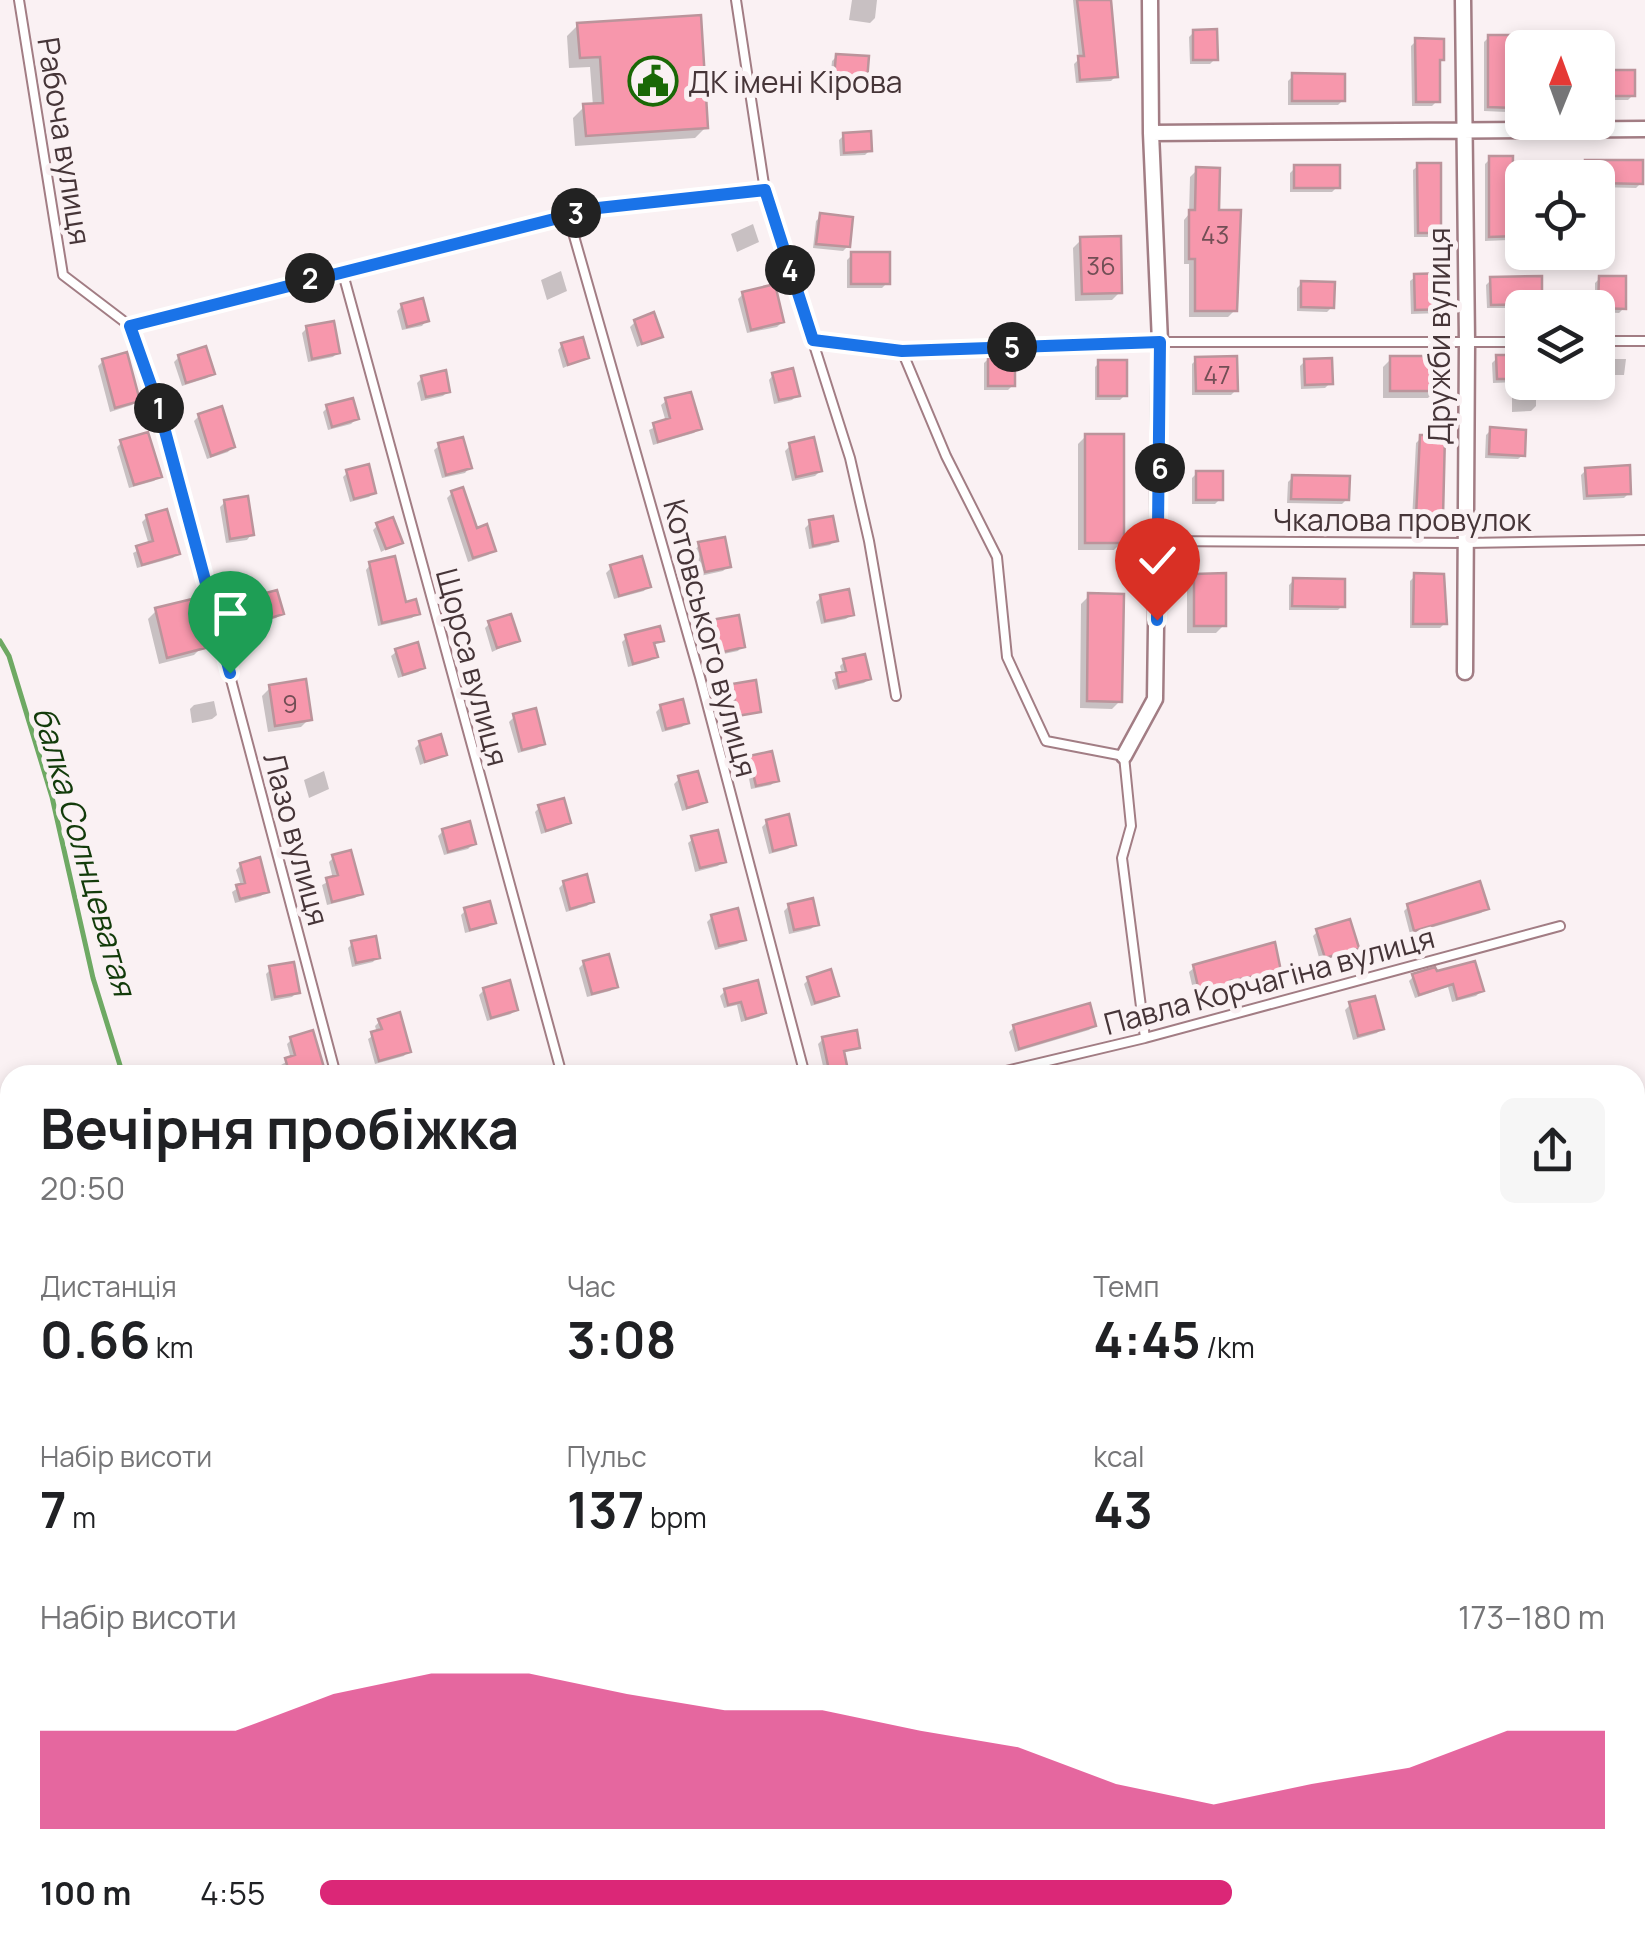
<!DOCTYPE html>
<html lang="uk">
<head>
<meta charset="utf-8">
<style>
  body { margin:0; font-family:Manrope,sans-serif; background:#f6f6f6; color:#202124; height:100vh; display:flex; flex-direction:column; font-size:38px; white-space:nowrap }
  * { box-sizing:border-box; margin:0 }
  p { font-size:32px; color:#757577 }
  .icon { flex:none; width:55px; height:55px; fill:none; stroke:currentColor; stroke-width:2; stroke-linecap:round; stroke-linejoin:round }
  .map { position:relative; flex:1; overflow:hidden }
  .sheet { position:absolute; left:0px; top:1065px; width:1645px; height:888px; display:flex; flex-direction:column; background:#fff; border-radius:30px 30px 0 0; box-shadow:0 5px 15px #0003 }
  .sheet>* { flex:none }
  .needle { width:65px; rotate:1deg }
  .controls { position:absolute; left:1505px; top:30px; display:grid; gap:20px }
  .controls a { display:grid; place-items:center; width:110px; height:110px; border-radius:15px; background:#fff; box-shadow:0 5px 15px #0003; font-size:50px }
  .pin { position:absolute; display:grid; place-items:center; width:85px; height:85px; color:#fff; margin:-102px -42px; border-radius:50% 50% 50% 0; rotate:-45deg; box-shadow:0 0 10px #0007 }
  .pin .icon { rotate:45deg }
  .km { position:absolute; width:50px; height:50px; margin:-25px; border-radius:50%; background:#222; color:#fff; font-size:28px; line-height:50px; text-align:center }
  .round { display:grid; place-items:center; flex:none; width:105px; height:105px; border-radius:15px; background:#f6f6f6 }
  .headline { display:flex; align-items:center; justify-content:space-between; height:170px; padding:0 40px }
  h1 { font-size:55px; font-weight:700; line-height:75px }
  .figures { display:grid; grid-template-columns:repeat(3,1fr); gap:15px; height:170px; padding:10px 40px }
  .figures div { display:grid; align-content:center }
  .figures b { font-size:50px; font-weight:700 }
  .figures small { font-size:28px; font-weight:400 }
  .figures p { font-size:28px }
  .chart { height:280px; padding:20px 40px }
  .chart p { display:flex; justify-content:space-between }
  .chart svg { width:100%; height:180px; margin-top:10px; fill:#db2777; opacity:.7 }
  ul { padding:0 40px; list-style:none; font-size:32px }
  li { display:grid; grid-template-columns:160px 120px 1fr; align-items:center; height:75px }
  li i { height:25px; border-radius:12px; background:#db2777 }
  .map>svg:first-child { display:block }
  .green { fill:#ffbdca }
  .water { fill:#6ea963 }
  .shadow { fill:#0003 }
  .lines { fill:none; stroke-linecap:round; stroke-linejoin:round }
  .stream { stroke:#6ea963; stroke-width:5 }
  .building { fill:#f797ac; stroke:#bb949b; stroke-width:2.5 }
  .lane-casing { stroke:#a27d84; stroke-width:12 }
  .street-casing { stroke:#a27d84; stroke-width:19 }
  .lane { stroke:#fff; stroke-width:8 }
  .street { stroke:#fff; stroke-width:14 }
  .route-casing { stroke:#fff; stroke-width:20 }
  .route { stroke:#1a73e8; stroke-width:12 }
  .labels { text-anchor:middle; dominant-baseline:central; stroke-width:10; stroke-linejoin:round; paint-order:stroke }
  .number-label { font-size:25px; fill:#724e55 }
  .poi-label { font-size:30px; fill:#463538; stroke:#faf1f3; text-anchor:start }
  .street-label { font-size:30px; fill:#463538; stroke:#faf1f3 }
  .water-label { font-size:32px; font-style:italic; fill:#123b0a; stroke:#faf1f3 }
</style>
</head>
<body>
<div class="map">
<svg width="1645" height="1952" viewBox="0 0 1645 1952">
  <rect width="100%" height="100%" fill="#faf1f3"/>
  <path class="green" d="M0,1215L10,1219V1942L69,1943L81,1952H0Z"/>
  <path class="water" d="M1073,1942H1397V1952H1070Z"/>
  <path class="shadow" d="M852,0H877L875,18L870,23L849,20Z
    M1073,0H1109L1116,76L1111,81L1076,83L1074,64L1079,59Z
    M578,25L706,127L695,138L575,146L573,118L585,106H593L590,67L569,68L567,36Z
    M1194,32L1215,59L1210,64H1190L1189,37Z
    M1489,37L1512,107L1507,112L1484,111V42Z
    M1416,41L1437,63V101L1432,106H1412L1411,46Z
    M837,56L865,80L860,84L830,83L832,61Z
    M1598,72H1632L1633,95L1628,100H1598Z
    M1293,76L1343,100L1338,105H1288V81Z
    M844,135L870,150L865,155L840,156L839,140Z
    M1490,159L1510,205L1514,235L1509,240L1485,241V164Z
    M1586,162L1641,183L1636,188L1598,187V178H1581V167Z
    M1418,166L1439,232L1434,237H1414L1413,170Z
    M1295,168L1337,187L1332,192H1290V173Z
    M1197,170L1216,213L1235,310L1228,317H1189V264H1184V220L1189,214L1190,177Z
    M821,216L848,246L843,251L813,248L816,221Z
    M753,224L759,242L737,252L731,234Z
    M1081,240L1120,292L1112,300L1075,301L1073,248Z
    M852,255L887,283L882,288H847V260Z
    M561,271L567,291L547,300L541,280Z
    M1415,277L1446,308L1441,313L1411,314L1410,281Z
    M1600,278L1624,308L1619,313L1598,312L1595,308V283Z
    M1491,280L1540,303L1535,308H1487L1486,285Z
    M1302,283L1332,307L1327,312L1297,311V288Z
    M743,294L782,322L777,327L747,333L738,299Z
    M402,306L426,321L422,326L402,330L397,311Z
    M635,322L660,336L637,347L630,327Z
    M307,328L337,353L333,357L308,362L302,333Z
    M562,345L586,358L563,368L558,350Z
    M179,357L212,373L207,378L182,386L174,362Z
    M989,358L1013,385L1008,390H984V363Z
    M1497,358L1522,378L1517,382L1493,383L1492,363Z
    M1391,359L1436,390L1428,398H1383V367Z
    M1611,359H1626L1624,375H1609Z
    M1196,360L1236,390L1231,395H1192V364Z
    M103,361L137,401L132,405L110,412L98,366Z
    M1305,361L1330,383L1325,388L1301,389L1300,366Z
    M1100,362L1125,395L1120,400H1095V367Z
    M773,375L797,395L792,400L774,404L769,380Z
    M422,378L448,391L443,396L421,401L417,383Z
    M1536,391V406L1531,411L1512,412V397L1516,392Z
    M666,401L699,428L694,433L653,445L649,430L666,422L661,405Z
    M328,407L356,419L351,424L328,430L323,412Z
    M199,416L232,447L228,452L207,459L194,421Z
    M1491,430L1523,455L1518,459L1485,458L1486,435Z
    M1086,436L1122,542L1114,550H1078V444Z
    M1421,438L1440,516L1436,521L1412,520L1416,443Z
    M122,442L159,476L154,481L129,488L117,447Z
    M439,446L469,468L465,473L442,478L434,450Z
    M790,446L820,471L815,476L792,481L785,451Z
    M1586,470L1629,493L1624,498L1583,500L1581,475Z
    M348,472L374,492L369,497L350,502L343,477Z
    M1197,473L1220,499L1215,504H1192V478Z
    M1293,477L1347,499L1342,504L1287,503L1288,482Z
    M452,493L493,550L488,555L468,562L447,498Z
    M225,502L251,535L247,540L226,543L220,507Z
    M147,517L178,553L173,558L137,568L133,553L149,545L142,522Z
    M810,523L835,540L830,545L809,549L805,528Z
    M378,525L400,542L381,552L373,530Z
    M699,545L728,566L723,571L700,576L695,550Z
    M370,565L405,605L417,613L412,618L378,626L366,570Z
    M611,568L648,586L644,591L614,599L606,573Z
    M1195,576L1224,625L1216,633H1187V584Z
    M1415,576L1445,623L1440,628H1410V581Z
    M1294,580L1342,606L1338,610H1289V585Z
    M1089,596L1120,701L1112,709L1080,708L1081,604Z
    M821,597L851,615L846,619L821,624L816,602Z
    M255,599L281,614L276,618L255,624L250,604Z
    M156,611L202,647L194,655L159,664L148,619Z
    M713,622L742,646L738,651L714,656L708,627Z
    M489,624L517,640L492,652L485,628Z
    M627,637L661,640L652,646L655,656L650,661L628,667L622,642Z
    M396,652L423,667L418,672L398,678L391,656Z
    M845,661L869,679L864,683L835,690L832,680L842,674L840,666Z
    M733,686L756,710L732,714L728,691Z
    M270,688L309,719L301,727L268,732L262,696Z
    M214,701L217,715L212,719L192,723L190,709L194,705Z
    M661,707L687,722L682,727L662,732L656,712Z
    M514,717L542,743L537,748L518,753L509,722Z
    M420,743L445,754L420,765L415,748Z
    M751,758L776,780L771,785L751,789L746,763Z
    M324,771L329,789L309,798L304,780Z
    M679,779L704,801L699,806L682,811L674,784Z
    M540,807L568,823L563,827L541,834L535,812Z
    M767,822L793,844L788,849L769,854L762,827Z
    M443,831L473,844L468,849L444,855L438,836Z
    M693,839L723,861L718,866L695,872L688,843Z
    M334,857L360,893L355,898L327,905L322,885L333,879L329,862Z
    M241,865L266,891L261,896L235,903L232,892L241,886L236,870Z
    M564,883L592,901L587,906L566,912L559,888Z
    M789,906L816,924L811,929L789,934L784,911Z
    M1409,906L1486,909L1481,913L1410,934L1404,911Z
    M466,910L493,922L488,927L465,933L461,915Z
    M712,917L743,939L738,944L715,950L707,922Z
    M1318,931L1356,947L1351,952L1320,961L1313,936Z
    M353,943L377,957L373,962L352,967L348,948Z
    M584,963L615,987L610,991L587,997L579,968Z
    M1194,968L1278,970L1273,975L1228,984L1224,991L1195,998L1189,972Z
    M271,969L297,992L292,997L271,1001L266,974Z
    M1434,970L1481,991L1476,996L1452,1002L1448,987L1415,998L1409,981L1414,976Z
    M809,979L836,995L831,1000L811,1006L804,984Z
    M484,990L515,1009L511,1014L487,1021L479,995Z
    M725,991L764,1013L759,1017L741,1022L737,1005L724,1008L720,996Z
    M1350,1005L1381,1029L1377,1033L1353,1040L1345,1010Z
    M380,1021L408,1051L404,1056L375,1064L368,1039L377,1033L375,1026Z
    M1094,1025L1089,1030L1015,1052L1009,1032L1014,1027Z
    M292,1039L322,1070L317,1075H284L281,1065L291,1059L287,1044Z
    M823,1039L857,1047L842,1054L846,1075H825L818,1044Z
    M531,1066L533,1075H508L512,1071Z
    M782,1066L785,1075H757L760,1072Z
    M1636,1144L1645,1167V1176L1635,1181Z"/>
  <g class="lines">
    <path class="stream" d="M0,641L9,656L52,797L93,978L123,1075
      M1635,1870L1645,1865
      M709,1942L711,1952
      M960,1952L976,1949L980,1952
      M1457,1952L1488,1942"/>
  </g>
  <path class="building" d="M1077,0H1111L1118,77L1080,80L1078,56H1084Z
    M701,15L708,128L586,136L583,104L603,103L600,57L580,58L577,23Z
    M1217,29L1218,60H1193V30Z
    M1488,35H1515L1514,108L1488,107Z
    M1415,38L1444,39V60H1440V102H1416Z
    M836,54L869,56L867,81L834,78Z
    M1598,70H1635V96H1598Z
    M1292,73L1345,74V101H1292Z
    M871,131L872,151L844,153L843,133Z
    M1489,156H1513L1512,203L1516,202L1517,236L1489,237Z
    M1585,160H1643V184L1598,183V178H1585Z
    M1417,163H1441V233H1418Z
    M1294,165H1340V188H1294Z
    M1196,167L1220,168L1219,210H1241L1237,311H1195V259H1189V210H1195Z
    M820,213L853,217L850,247L816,244Z
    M1121,236L1122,293L1082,294L1080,237Z
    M851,252H890V284H851Z
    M1448,273L1449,309L1415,310L1414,274Z
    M1542,276V304L1491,305L1490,277Z
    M1599,276H1626V309L1598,308Z
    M1301,281L1335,282L1334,308L1301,307Z
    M775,284L784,322L751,330L742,292Z
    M423,298L429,321L407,327L401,304Z
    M654,312L663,337L642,344L634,320Z
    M334,321L340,353L312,359L306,326Z
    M583,337L589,358L568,365L561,343Z
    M206,346L215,374L186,383L178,355Z
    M127,352L140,401L115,408L102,359Z
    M1015,355V386H988V356Z
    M1496,355H1522V379H1497Z
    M1237,356L1238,391H1196L1195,357Z
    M1390,356H1439V391H1390Z
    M1332,358L1333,384L1305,385L1304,359Z
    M1098,360H1127V396H1098Z
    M793,368L800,396L779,400L772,373Z
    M446,370L450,392L426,397L421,376Z
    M691,392L702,429L658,442L653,423L670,418L665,398Z
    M353,398L359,419L332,427L326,405Z
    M222,406L235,447L211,456L198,414Z
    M1490,427L1526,430L1525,456L1489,454Z
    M148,432L162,477L134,485L120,440Z
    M1085,434H1124V543H1085Z
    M1420,435H1445L1443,517L1416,516Z
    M463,437L472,468L446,475L438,443Z
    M814,437L822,471L796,477L789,443Z
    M369,464L376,493L354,499L346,470Z
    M1630,465L1631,494L1587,496L1585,468Z
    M1196,471H1223V500H1196Z
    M1292,475L1350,476L1349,500L1291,499Z
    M463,487L477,528L487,524L496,551L473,558L451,491Z
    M248,496L254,535L230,539L224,500Z
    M167,509L180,554L142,565L136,546L153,541L146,515Z
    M833,516L838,541L813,546L809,520Z
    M393,517L403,543L386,549L376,523Z
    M725,537L731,567L705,572L698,542Z
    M395,556L406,602L416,599L420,614L382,623L369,562Z
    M642,556L651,587L619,596L610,565Z
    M1226,573V626H1194V574Z
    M1414,573L1444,574L1447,624H1413Z
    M1293,578L1345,579V607L1292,606Z
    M849,589L854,615L825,621L820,595Z
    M277,590L284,614L260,621L254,596Z
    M1088,593L1124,594L1122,702L1087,701Z
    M192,599L205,648L167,658L155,608Z
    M511,614L520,641L497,648L488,621Z
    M739,615L745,647L718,653L711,620Z
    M660,626L664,641L654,643L658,657L633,664L625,635Z
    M418,642L425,668L403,675L395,649Z
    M865,654L871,679L839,687L836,673L846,671L843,659Z
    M306,679L312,720L275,726L269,685Z
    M756,680L761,712L737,716L732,684Z
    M683,699L689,723L666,729L660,705Z
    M536,708L545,744L522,750L513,714Z
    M441,734L447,755L425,762L419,741Z
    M772,751L779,781L756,786L749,756Z
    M698,771L707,802L687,808L678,776Z
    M564,798L571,823L546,831L538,805Z
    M789,814L796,845L773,851L766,820Z
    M470,821L476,844L448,852L442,829Z
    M718,830L726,862L700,868L691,836Z
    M351,850L363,894L332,902L326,878L338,875L332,855Z
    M260,857L269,892L240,899L236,885L245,883L240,863Z
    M587,874L594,902L570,909L563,881Z
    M1480,881L1489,909L1414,931L1407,904Z
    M813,898L819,925L794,930L788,904Z
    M490,901L496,923L470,930L464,908Z
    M738,908L746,940L719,946L711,915Z
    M1350,919L1359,948L1325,958L1316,929Z
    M376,936L380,958L356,963L351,941Z
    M1275,942L1281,971L1230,981L1232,987L1200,995L1193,965Z
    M609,954L618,987L592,994L583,961Z
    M1475,961L1484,991L1457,999L1453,984L1419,995L1412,974L1435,967L1437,971Z
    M294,962L300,993L275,997L269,966Z
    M831,969L839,996L815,1003L807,977Z
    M510,980L518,1010L491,1018L483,988Z
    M758,980L766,1013L746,1019L741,1002L728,1005L724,989Z
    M1375,996L1384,1029L1358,1036L1349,1002Z
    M1090,1003L1096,1026L1019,1049L1013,1025Z
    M400,1012L411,1052L379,1061L371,1032L382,1029L378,1019Z
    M313,1030L325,1071L290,1075L285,1058L295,1055L290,1037Z
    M857,1030L860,1048L844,1051L849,1075H830L822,1037Z"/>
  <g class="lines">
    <g class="lane-casing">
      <path id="lane" d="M19,0L63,275L130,326L598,207L765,191
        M736,0L765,191L850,458L869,541L896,696
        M568,215L700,677L805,1075
        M342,270L562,1075
        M130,326L158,405L336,1075
        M813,340L902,351L1160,342H1522
        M1598,341H1645
        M902,351L946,456L997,557L1007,657L1046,741L1124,756L1131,826L1122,858L1145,1038
        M1159,541L1466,543L1645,540
        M989,1075L1145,1038L1560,926
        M1635,1215L1645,1211"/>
    </g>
    <g class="street-casing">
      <path id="street" d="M1463,0L1467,342L1465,672
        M1151,133L1645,129
        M1124,756L1155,699L1160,342L1151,133L1150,0"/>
    </g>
    <use href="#lane" class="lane"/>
    <use href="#street" class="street"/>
  </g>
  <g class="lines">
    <g class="route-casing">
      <path id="route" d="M230,673L158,405L130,326L598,208L765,190L813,340L902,351L1160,342L1157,620"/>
    </g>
    <use href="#route" class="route"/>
  </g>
  <defs>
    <g id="civic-ring" transform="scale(2.5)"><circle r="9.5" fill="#faf1f3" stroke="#1a6806" stroke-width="1.5"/><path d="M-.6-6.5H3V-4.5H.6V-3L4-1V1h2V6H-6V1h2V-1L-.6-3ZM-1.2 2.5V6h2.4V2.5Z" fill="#1a6806"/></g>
  </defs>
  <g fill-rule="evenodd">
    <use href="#civic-ring" x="653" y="81"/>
  </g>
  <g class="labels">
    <g class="number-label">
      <text x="1215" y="234">43</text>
      <text x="1101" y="265">36</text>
      <text x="1217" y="374">47</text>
      <text x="290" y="703">9</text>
    </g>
    <g class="poi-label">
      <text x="688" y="81">ДК імені Кірова</text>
    </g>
    <g class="street-label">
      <text transform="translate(65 141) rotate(81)">Рабоча вулиця</text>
      <text transform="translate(1438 336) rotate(-90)">Дружби вулиця</text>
      <text x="1402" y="519">Чкалова провулок</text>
      <text transform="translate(711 638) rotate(75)">Котовського вулиця</text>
      <text transform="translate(473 667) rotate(75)">Щорса вулиця</text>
      <text transform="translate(297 839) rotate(75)">Лазо вулиця</text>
      <text transform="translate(1269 980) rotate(-15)">Павла Корчагіна вулиця</text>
    </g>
    <g class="water-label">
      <text transform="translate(85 851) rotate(74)">балка Солнцеватая</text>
    </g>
  </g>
</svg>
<div class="controls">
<a><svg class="needle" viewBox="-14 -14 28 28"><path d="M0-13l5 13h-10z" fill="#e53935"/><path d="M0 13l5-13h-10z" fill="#757577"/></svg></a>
<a><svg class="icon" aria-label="locate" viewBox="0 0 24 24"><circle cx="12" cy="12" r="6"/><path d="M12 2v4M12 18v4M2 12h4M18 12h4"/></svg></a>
<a><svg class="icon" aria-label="layers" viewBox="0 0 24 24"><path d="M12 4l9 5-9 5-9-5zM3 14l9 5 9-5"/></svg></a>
</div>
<div class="pin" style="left:230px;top:673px;background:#1e9e55"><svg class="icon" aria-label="arrive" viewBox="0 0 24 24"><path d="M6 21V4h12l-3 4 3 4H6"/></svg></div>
<div class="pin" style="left:1157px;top:620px;background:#d93025"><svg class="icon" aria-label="check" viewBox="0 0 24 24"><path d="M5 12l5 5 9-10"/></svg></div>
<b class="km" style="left:159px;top:408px">1</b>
<b class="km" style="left:310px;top:278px">2</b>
<b class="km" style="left:576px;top:213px">3</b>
<b class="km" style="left:790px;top:270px">4</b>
<b class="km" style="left:1012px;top:347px">5</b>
<b class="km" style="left:1160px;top:468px">6</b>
<section class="sheet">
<div class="headline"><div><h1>Вечірня пробіжка</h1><p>20:50</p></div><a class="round"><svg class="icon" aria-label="share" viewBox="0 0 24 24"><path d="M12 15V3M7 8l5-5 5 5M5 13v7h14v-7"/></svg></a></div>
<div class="figures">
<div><p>Дистанція</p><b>0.66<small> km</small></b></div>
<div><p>Час</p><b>3:08</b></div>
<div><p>Темп</p><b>4:45<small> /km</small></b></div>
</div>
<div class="figures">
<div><p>Набір висоти</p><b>7<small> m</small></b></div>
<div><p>Пульс</p><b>137<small> bpm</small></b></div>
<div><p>kcal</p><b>43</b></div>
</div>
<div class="chart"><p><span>Набір висоти</span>173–180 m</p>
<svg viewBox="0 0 160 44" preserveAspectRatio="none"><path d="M0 44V20L10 20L20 20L30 11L40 6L50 6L60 11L70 15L80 15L90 20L100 24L110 33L120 38L130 33L140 29L150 20L160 20V44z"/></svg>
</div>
<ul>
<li><b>100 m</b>4:55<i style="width:71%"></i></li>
</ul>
</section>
</div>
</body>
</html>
